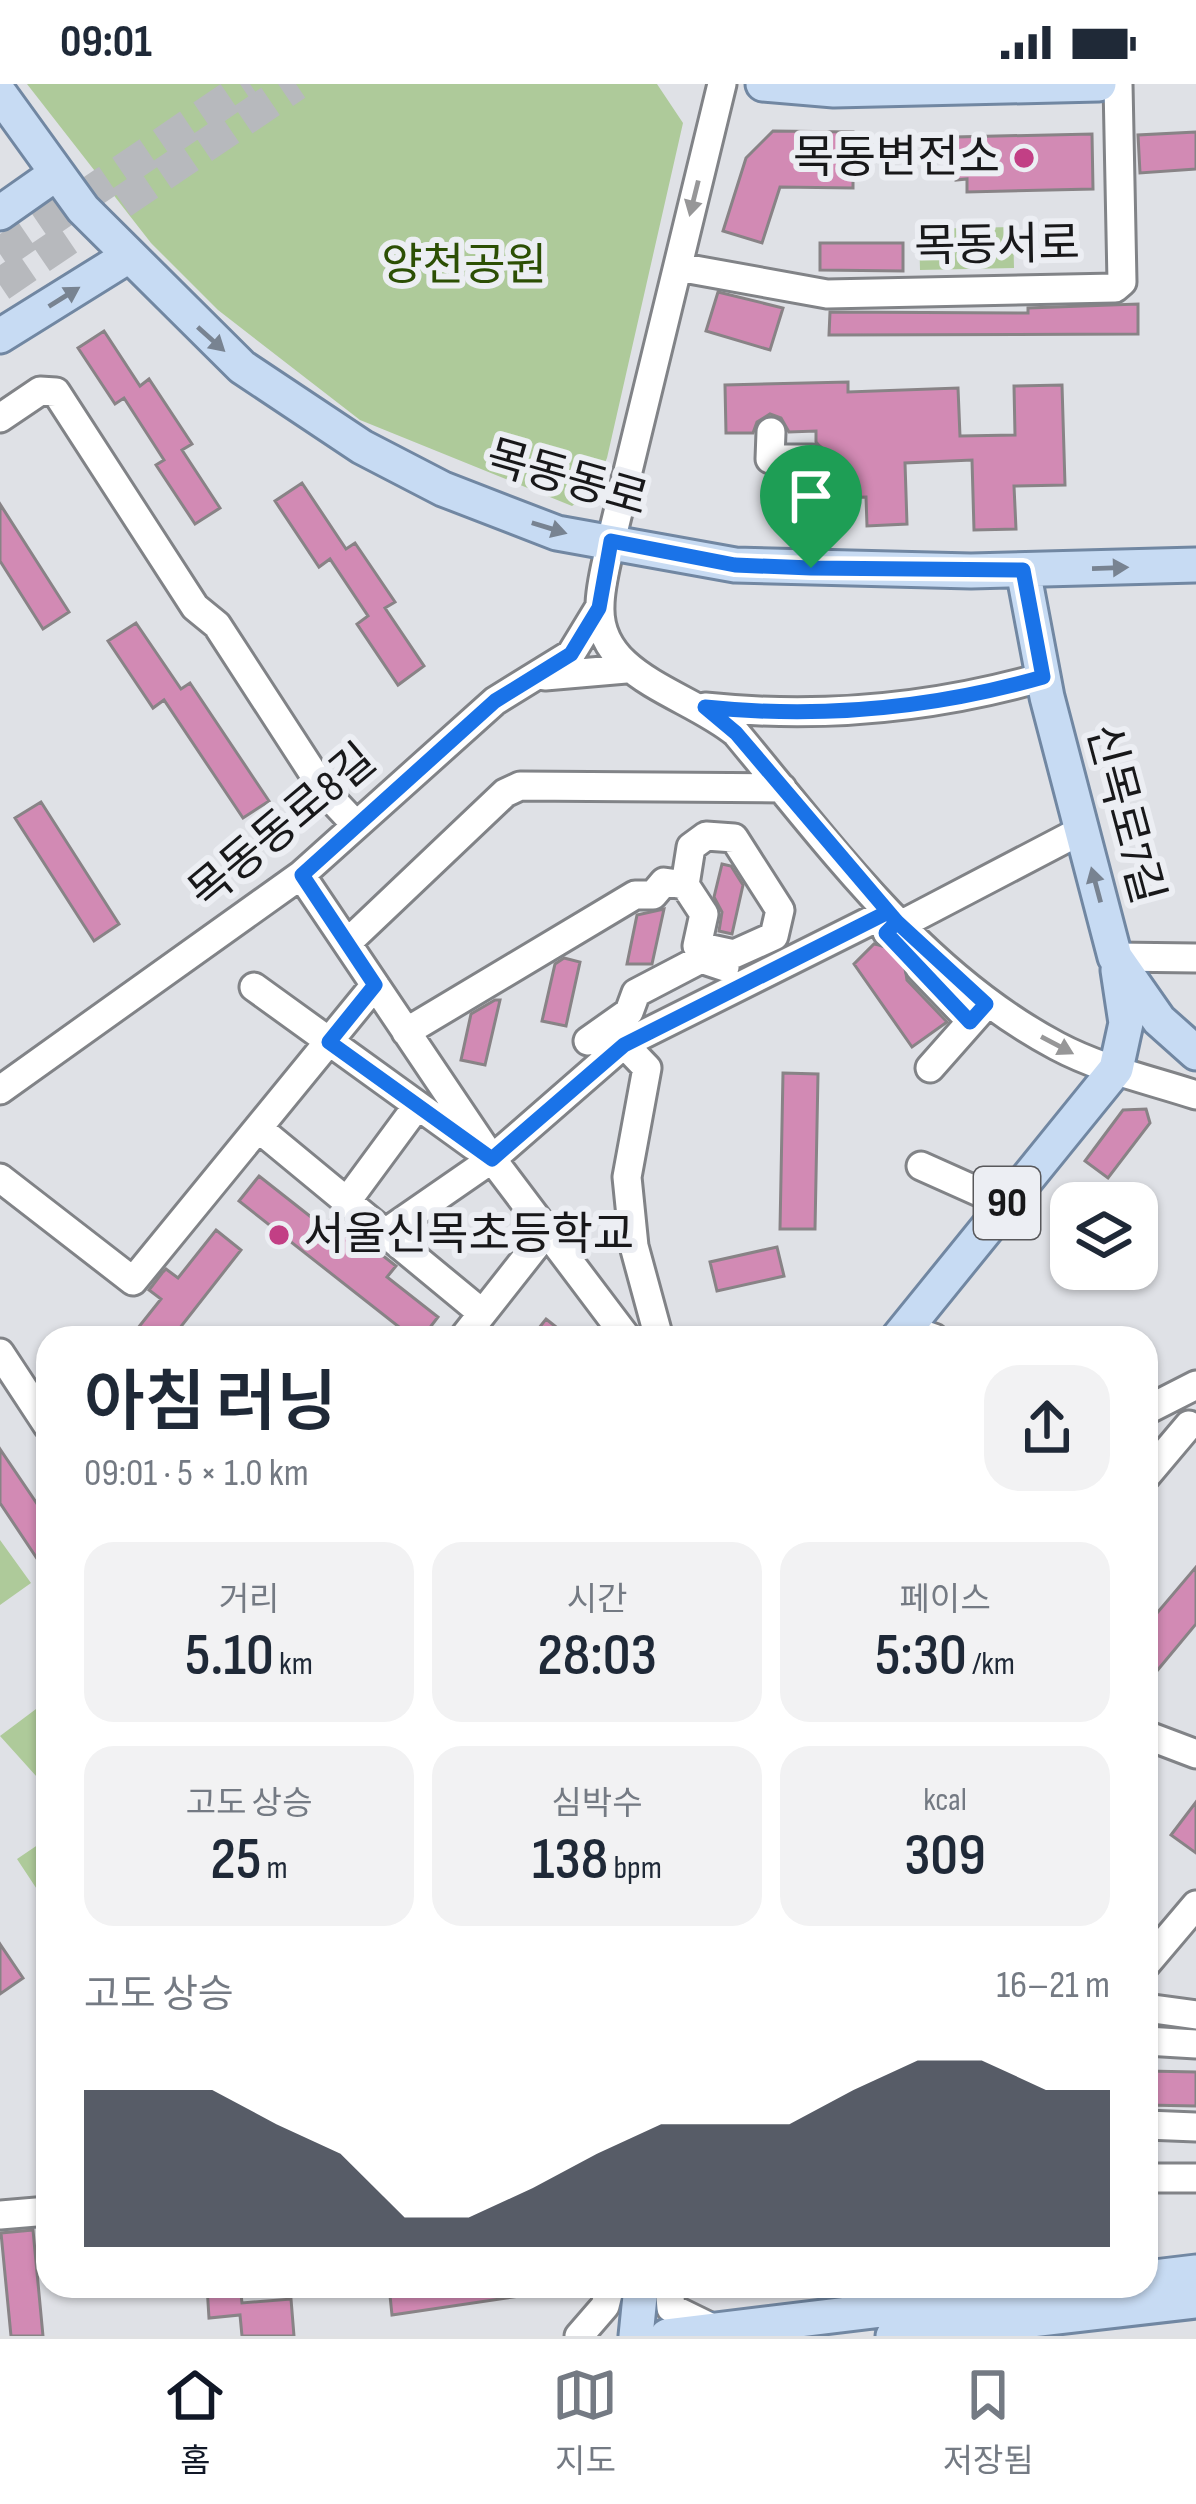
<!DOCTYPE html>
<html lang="ko">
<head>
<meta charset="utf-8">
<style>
  body { margin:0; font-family:"Sofia Sans Condensed","Noto Sans KR",sans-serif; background:#f2f2f3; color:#1f2937; height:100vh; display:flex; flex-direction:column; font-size:45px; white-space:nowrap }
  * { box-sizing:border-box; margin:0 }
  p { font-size:39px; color:#747a83 }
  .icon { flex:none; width:66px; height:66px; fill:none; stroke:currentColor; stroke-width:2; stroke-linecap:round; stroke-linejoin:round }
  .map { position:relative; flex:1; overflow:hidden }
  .side { position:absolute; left:36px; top:1242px; width:1122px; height:972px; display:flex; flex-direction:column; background:#fff; border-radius:36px; box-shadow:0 3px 9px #0004 }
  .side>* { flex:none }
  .tools { position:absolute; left:1050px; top:1098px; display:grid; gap:24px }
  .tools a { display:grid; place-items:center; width:108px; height:108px; border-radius:24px; background:#fff; box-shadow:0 3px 9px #0004; font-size:60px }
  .pin { position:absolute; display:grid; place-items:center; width:102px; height:102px; color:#fff; margin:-123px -51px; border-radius:50% 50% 50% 0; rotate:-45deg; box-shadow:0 0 12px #0007 }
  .pin .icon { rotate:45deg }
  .round { display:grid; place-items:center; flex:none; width:126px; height:126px; border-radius:36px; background:#f2f2f3 }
  .summary { display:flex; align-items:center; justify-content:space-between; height:204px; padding:0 48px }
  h1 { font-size:66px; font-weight:600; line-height:90px }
  .figures { display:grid; grid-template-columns:repeat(3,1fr); gap:18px; height:204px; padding:12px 48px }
  .figures div { display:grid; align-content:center; border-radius:30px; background:#f2f2f3; text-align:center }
  .figures b { font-size:60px; font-weight:600 }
  .figures small { font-size:33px; font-weight:400 }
  .figures p { font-size:33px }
  .chart { height:336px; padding:24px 48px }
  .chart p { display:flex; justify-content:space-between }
  .chart svg { width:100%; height:216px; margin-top:12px; fill:#111827; opacity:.7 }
  .status { display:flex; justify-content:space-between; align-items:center; height:84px; padding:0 60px; background:#fff; direction:ltr }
  .status svg { height:33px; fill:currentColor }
  .tabs { display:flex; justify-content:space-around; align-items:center; height:168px; border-top:3px solid #e0e1e3; background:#fff; font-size:33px; color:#747a83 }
  .tabs a { display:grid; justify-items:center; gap:6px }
  .tabs .selected { color:#111827 }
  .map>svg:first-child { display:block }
  .green { fill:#aeca9a }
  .building { fill:#d28ab4; stroke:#888386; stroke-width:3 }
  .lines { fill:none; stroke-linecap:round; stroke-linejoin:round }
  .major-tunnel { stroke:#b7b9bd; stroke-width:33; stroke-dasharray:33 16; stroke-linecap:butt }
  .minor-casing { stroke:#818387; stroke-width:33 }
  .major-casing { stroke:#7187a2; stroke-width:39 }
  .minor { stroke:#fff; stroke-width:27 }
  .major { stroke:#c7dbf3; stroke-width:33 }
  .oneway { fill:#979798 }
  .oneway2 { fill:#788391 }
  .route-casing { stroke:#fff; stroke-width:24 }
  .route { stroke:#1a73e8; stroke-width:15 }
  .poi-dot { fill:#c23f85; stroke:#eceef3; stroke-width:4.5 }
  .labels { text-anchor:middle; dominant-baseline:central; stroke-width:12; stroke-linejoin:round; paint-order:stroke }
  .shield { fill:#eceef3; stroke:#58585b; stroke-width:3 }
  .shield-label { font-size:42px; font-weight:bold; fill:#18181a }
  .poi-label { font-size:45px; fill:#18181a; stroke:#eceef3; text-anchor:end }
  .street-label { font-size:45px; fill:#18181a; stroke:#eceef3 }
  .park-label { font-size:45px; fill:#2c4f04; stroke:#eceef3 }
</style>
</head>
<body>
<div class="status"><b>09:01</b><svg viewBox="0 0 49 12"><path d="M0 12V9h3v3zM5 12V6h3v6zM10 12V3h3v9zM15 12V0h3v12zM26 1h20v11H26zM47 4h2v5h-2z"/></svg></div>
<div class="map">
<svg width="1196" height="2252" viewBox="0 0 1196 2252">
  <rect width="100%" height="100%" fill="#dfe1e6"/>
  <path class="green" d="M27,0H657L683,39L607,374L592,407L572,422L360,336L218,226L151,159Z
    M1013,143L1014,184L920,186L919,145Z
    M0,1456L31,1499L0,1521Z
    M48,1616V1702L46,1703L0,1652Z
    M48,1754V1822L17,1775Z"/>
  <path class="building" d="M773,47L853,48V104L780,103L762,159L723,147L746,74Z
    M1196,48V85L1140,89L1138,51Z
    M1092,50L1093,105L967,108V95L956,96L955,53Z
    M820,159H903V187L820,186Z
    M718,208L783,224L770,266L706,247Z
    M1138,220V250L829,251L830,228L1028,229V224Z
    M104,247L140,302L149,295L192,360L182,366L220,424L195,440L156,381L164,376L124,314L115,320L78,264Z
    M848,298V308L958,304L960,352L1015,351L1014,302L1062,301L1065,401L1014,402L1016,445L974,446L972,376L905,379L907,440L867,442L866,413L830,414V374L816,358V347L789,348L781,334L770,330L757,338L753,349H726L725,301Z
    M302,399L346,465L355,459L395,518L385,524L424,582L398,601L357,540L368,532L330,475L319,483L275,417Z
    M0,420L69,528L43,545L0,477Z
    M136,539L181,605L190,599L269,717L243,734L164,616L153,624L108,557Z
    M41,718L119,840L94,857L15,734Z
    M722,780L731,782L743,801L732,850L719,847L722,828L714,813Z
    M664,825L652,880H627L637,831Z
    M874,860L894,864L904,876L907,896L947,938L912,963L854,880Z
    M564,874L580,878L566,942L542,937L555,880Z
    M495,916H500L485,981L461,976L471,930Z
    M783,989L818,990L815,1145H780Z
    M1146,1025L1150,1039L1108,1094L1085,1077L1123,1026Z
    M259,1092L325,1144L333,1132L396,1182L387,1193L438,1233L422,1254H413L239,1117Z
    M216,1146L241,1166L172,1254H130L161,1215L149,1206L162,1189L166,1185L178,1194Z
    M777,1163L784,1192L717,1207L710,1178Z
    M546,1235L570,1254H531Z
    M0,1365L48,1436V1491L0,1419Z
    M1196,1483V1540L1146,1600V1542Z
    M1196,1718V1769L1171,1751Z
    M0,1860L23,1894L0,1910Z
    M1146,1987L1196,1988V2022L1146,2021Z
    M33,2146L43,2252H11L1,2149Z
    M207,2202H240L242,2219L291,2215L294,2252H242L240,2231L209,2234Z
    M389,2202H520V2212L392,2231Z"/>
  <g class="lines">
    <path class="major-tunnel" d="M0,170L250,0
      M0,201L296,0"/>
    <g class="minor-casing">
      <path id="minor" d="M722,0L611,457C607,478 600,501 600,522C597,593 688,609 736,649C831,763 923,891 1057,962C1100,985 1150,996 1196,1011
        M678,183L827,210L1115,204L1122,198L1118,0
        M0,334L40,307L56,308L195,523L217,541L326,709L356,741
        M771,348L770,375H812L811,484
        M545,592L626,585
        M705,623C821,635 931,625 1043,593
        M301,791L492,1075L627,1254
        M887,848L1082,746
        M347,859L505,709L520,702L782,704
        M1115,873L1196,874
        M920,884L971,937
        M254,903L474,1062
        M406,948L635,811H653L664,798L685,801L691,763L706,752L734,754L780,826L774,852L734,870L697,862L704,830L685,801
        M588,957L629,928L636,909L701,875L725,883
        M624,960L647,984L627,1093L634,1162L659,1254
        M930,984L983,924
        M0,1006L301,791L495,617L571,570L599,524
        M258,1044L482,1229
        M921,1082L1006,1120
        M0,1094L133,1197L375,901
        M347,1117L417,1022
        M385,1149L492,1075L624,960L888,828
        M905,1244L934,1254
        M463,1254L545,1150
        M0,1269L48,1342
        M1147,1326L1196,1301
        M1146,1392L1189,1341
        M1146,1651L1196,1670
        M1146,1880L1196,1821
        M1146,1924L1196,1931
        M1146,1957L1196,1960
        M1146,2041L1196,2043
        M1146,2094H1196
        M0,2131L48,2127
        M669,2202L671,2224L716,2246
        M854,2202L857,2229
        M579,2252L605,2222L610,2202"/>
    </g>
    <g class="major-casing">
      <path id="major" d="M763,0L834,6L1099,0
        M0,10L83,125L242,283L362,363L443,405L557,449L735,481L971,487L1196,481
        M0,129L57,89
        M0,252L127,173
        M1023,486L1047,613L1115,873L1159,936L1196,969
        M898,1254L1116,985L1126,939L1118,886
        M1146,2194L1196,2188
        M636,2252L641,2202
        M667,2252L1079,2202
        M893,2252L1196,2217"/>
    </g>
    <use href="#minor" class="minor"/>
    <use href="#major" class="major"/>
  </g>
  <defs><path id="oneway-solid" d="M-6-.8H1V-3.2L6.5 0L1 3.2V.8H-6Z" transform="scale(3)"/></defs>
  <g class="oneway">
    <use href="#oneway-solid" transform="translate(694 114) rotate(104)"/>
    <use href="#oneway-solid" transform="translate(1057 961) rotate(28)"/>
  </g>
  <g class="oneway2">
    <use href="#oneway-solid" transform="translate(64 213) rotate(-32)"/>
    <use href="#oneway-solid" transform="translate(211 255) rotate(42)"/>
    <use href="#oneway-solid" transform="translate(549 444) rotate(17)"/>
    <use href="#oneway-solid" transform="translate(1110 484) rotate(-2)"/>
    <use href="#oneway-solid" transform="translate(1096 801) rotate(-105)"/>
  </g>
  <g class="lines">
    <g class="route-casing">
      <path id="route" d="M811,484L735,481L611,457L599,524L571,570L495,617L302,791L375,901L329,958L492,1075L624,961L888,828L897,838L886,849L970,938L986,920L897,838L736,649L705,623C821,635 931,625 1043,593L1023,486L811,484"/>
    </g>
    <use href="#route" class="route"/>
  </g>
  <g class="poi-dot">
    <circle cx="1024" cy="74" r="12"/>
    <circle cx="279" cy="1151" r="12"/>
  </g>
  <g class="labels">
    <rect class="shield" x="974" y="1083" width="66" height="72" rx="9"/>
    <g class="shield-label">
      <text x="1007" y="1119">90</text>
    </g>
    <g class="poi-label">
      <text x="1000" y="74">목동변전소</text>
      <text x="303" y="1151" text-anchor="start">서울신목초등학교</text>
    </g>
    <g class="street-label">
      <text transform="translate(997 162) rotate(-1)">목동서로</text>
      <text transform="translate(567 395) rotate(16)">목동동로</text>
      <text transform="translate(1124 730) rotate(75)">신목로7길</text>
      <text transform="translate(283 743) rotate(-40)">목동동로8길</text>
    </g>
    <g class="park-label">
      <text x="464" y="182">양천공원</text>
    </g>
  </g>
</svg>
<div class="tools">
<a><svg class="icon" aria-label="layers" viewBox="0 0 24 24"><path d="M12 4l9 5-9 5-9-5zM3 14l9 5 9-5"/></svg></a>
</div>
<div class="pin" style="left:811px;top:484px;background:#1e9e55"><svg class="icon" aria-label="arrive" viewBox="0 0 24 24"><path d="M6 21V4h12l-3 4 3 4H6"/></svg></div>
<section class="side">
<div class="summary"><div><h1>아침 러닝</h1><p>09:01 · 5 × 1.0 km</p></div><a class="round"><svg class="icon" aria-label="share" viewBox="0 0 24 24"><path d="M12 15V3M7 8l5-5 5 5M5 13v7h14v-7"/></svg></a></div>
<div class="figures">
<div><p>거리</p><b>5.10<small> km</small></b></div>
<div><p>시간</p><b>28:03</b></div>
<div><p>페이스</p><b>5:30<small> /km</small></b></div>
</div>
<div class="figures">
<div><p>고도 상승</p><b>25<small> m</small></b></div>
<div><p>심박수</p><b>138<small> bpm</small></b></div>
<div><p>kcal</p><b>309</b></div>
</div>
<div class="chart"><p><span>고도 상승</span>16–21 m</p>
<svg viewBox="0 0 160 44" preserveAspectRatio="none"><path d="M0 44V12L10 12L20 12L30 19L40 25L50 38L60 38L70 32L80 25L90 19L100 19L110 19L120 12L130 6L140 6L150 12L160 12V44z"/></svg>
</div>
</section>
</div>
<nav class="tabs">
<a class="selected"><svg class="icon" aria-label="home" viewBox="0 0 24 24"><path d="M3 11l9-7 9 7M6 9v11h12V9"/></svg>홈</a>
<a><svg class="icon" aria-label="map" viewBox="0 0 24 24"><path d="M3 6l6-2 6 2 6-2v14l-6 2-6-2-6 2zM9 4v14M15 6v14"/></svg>지도</a>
<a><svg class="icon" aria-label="saved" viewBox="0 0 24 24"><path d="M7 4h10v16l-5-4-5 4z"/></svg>저장됨</a>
</nav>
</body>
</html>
